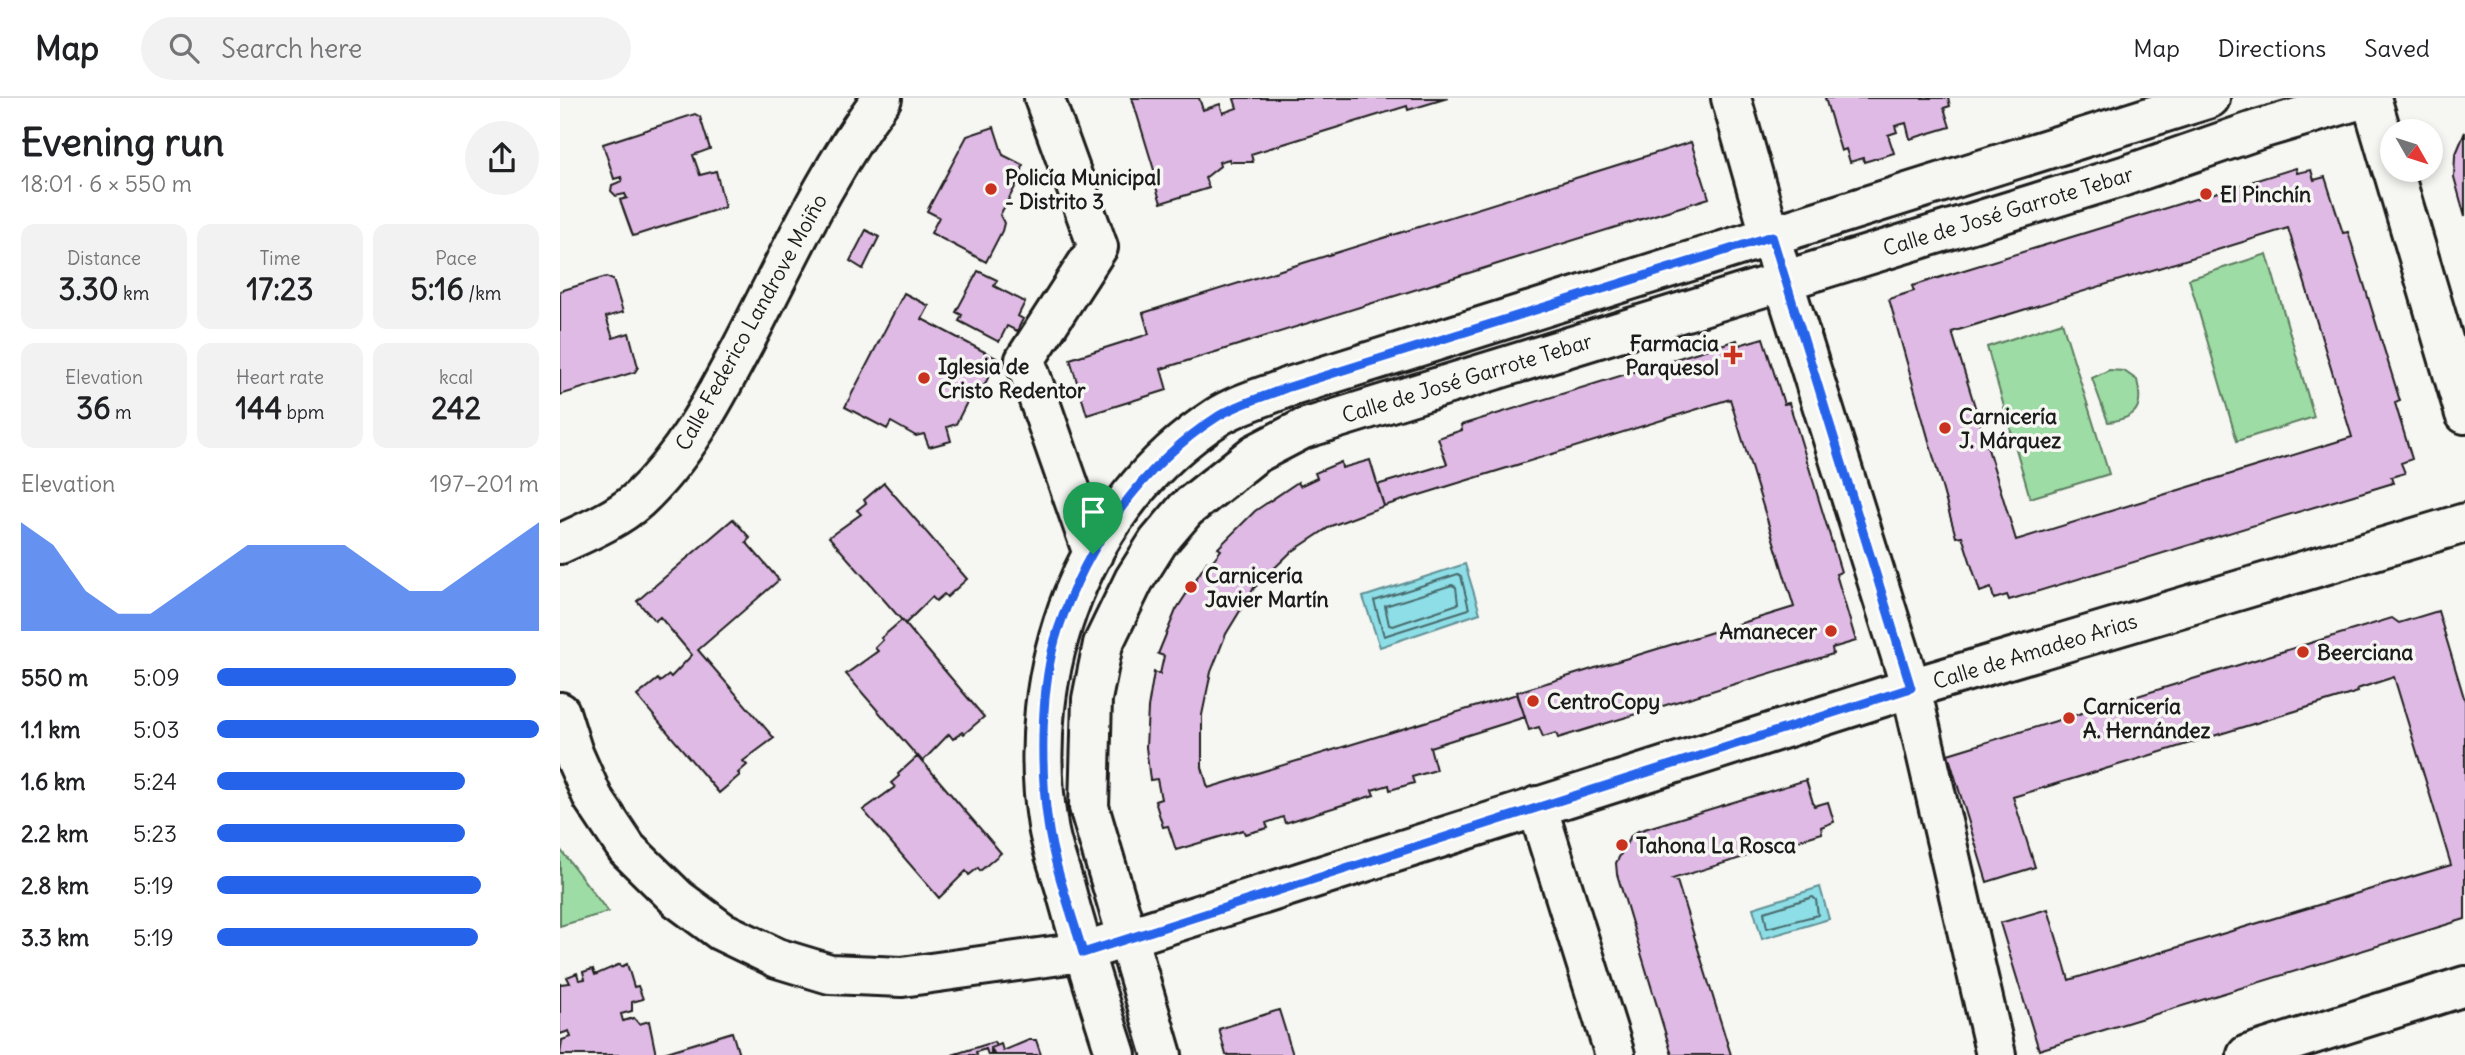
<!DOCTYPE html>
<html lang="en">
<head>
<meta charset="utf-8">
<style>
  body { margin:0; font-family:Delius,sans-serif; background:#f2f2f2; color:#202124; height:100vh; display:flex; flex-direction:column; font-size:26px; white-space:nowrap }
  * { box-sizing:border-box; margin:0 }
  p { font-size:23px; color:#757577 }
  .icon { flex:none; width:38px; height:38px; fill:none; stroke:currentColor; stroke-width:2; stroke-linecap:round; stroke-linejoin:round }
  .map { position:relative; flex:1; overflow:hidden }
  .side { display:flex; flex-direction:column; background:#fff; width:560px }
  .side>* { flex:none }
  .needle { width:46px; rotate:129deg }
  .controls { position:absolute; left:1820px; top:21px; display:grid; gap:14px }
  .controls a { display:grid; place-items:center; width:63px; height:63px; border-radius:50%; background:#fff; box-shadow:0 4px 10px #0003; font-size:35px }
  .pin { position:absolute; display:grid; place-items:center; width:60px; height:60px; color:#fff; margin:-72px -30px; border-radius:50% 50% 50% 0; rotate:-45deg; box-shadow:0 0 7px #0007 }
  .pin .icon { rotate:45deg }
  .round { display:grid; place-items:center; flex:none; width:74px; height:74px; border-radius:37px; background:#f2f2f2 }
  .overview { display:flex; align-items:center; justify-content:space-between; height:119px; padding:0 21px }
  h1 { font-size:38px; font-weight:700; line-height:52px }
  .metrics { display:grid; grid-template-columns:repeat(3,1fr); gap:10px; height:119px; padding:7px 21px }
  .metrics div { display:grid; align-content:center; border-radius:14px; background:#f2f2f2; text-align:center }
  .metrics b { font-size:30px; font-weight:700 }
  .metrics small { font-size:19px; font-weight:400 }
  .metrics p { font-size:19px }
  .chart { height:196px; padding:14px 21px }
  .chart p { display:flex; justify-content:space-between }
  .chart svg { width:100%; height:126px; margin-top:7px; fill:#2563eb; opacity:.7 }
  ul { padding:0 21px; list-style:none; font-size:23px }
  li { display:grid; grid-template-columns:112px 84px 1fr; align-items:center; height:52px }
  li i { height:18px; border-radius:9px; background:#2563eb }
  header { display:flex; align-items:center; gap:42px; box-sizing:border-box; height:98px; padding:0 35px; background:#fff; border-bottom:2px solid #e0e0e0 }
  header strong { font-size:33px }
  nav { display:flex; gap:38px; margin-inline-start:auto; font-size:24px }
  .search { width:490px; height:63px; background:#f2f2f2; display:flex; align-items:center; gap:18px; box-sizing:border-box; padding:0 24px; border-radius:38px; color:#757577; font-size:26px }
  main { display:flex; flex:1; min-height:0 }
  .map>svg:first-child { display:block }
  .green { fill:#9ddca4; stroke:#5c7c60; stroke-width:2 }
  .water { fill:#8ddee6; stroke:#609095; stroke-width:2 }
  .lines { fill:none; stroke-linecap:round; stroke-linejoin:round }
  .shore { stroke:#496a6d; stroke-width:2 }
  .building { fill:#dfbae4; stroke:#1c1c1c; stroke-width:2; fill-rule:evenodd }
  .minor-casing { stroke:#1c1c1c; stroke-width:44 }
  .minor { stroke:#f6f6f2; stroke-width:38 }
  .route-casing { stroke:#fff; stroke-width:14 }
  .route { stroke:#2563eb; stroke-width:9 }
  .poi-dot { fill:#c8321e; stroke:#f6f6f2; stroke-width:2.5 }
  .labels { text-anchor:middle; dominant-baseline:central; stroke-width:7; stroke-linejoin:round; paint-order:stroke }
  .poi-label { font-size:21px; font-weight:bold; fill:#1c1c1c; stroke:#f6f6f2; text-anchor:start }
  .street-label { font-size:21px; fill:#1c1c1c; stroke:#f6f6f2 }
</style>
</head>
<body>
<header>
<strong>Map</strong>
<div class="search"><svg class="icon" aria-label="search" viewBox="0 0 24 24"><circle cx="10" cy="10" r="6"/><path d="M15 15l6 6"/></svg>Search here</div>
<nav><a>Map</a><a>Directions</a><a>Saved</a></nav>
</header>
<main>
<section class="side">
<div class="overview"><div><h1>Evening run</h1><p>18:01 · 6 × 550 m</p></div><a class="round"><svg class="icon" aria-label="share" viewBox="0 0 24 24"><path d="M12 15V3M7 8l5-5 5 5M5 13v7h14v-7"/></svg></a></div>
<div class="metrics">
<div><p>Distance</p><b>3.30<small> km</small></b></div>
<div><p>Time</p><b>17:23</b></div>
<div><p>Pace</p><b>5:16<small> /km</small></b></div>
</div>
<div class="metrics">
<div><p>Elevation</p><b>36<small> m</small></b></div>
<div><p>Heart rate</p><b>144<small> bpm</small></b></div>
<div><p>kcal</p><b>242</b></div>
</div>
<div class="chart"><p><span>Elevation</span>197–201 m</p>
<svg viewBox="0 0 160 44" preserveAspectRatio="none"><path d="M0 44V6L10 14L20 30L30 38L40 38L50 30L60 22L70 14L80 14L90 14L100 14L110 22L120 30L130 30L140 22L150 14L160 6V44z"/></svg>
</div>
<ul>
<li><b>550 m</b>5:09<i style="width:93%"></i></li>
<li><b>1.1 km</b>5:03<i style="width:100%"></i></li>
<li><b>1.6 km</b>5:24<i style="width:77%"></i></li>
<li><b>2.2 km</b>5:23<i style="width:77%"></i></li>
<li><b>2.8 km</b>5:19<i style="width:82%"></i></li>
<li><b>3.3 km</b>5:19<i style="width:81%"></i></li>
</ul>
</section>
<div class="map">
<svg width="1905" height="957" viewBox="0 0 1905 957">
  <rect width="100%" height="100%" fill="#f6f6f2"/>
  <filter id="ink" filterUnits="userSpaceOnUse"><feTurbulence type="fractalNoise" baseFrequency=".0143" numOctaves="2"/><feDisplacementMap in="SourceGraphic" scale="14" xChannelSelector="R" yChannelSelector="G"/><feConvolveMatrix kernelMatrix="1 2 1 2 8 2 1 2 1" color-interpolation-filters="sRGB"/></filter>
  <g filter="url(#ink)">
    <path class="green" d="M1707,156L1754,319L1677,343L1629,181Z
      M1502,224L1549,376L1470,400L1427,249Z
      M1549,272L1564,273L1577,282C1584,311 1576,320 1548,324L1532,280Z
      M0,751L48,814L0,828Z"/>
    <path class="water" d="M905,466L920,515L820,549L803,499Z
      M1260,789L1269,821L1202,841L1193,810Z"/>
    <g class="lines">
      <path class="shore" d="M898,476L901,478L909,511L824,538L814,503Z
        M892,487L896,489L898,506L833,528L829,527L825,508Z
        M1253,799L1256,802L1258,817L1207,830L1204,814Z"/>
    </g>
    <path class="building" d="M572,0H639L643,12L660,6L663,15L677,10L674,1L677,0H888L848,12L847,8L691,56L693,64H670L669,61L659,64L660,68L645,80L649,90L601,105L595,86L598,85Z
      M1265,0H1388L1390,8L1384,10L1390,29L1350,41L1346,25L1335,28L1337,34L1328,37L1334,55L1304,64L1303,60L1290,64L1286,51L1281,53Z
      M135,16L140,19L150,51L133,57L140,77L156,73L165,109L73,138L60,102L67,100L65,96L56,98L51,93L52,87L62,83L61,79L54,81L43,46Z
      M434,29L443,57L463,67L461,78L440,117L444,125L442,133L426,164L371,135L379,119L367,113L407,38Z
      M1905,34V119L1894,79L1895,58Z
      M1131,44L1149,100L601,271L607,292L527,317L510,261L589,236L583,215Z
      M1736,70L1737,75L1751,72L1754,82L1765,79L1783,135L1788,134L1840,303L1835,305L1852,361L1841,365L1845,375L1831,379L1833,385L1449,502L1447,497L1434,501L1431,490L1420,494L1402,438L1396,439L1329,201L1354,193L1352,188ZM1728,130L1792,339L1456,442L1392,234Z
      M306,132L319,139L303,171L290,163Z
      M418,173L437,182L434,188L465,204L458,218L463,221L457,233L447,228L439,244L399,223L402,217L396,214Z
      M46,179L53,182L63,214L46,219L53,240L69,235L78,269L75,274L0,297V193Z
      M344,195L369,208L362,221L438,261L416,303L409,300L396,326L387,329L391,343L369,349L364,336L356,338L331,324L327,331L285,309Z
      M1203,240L1224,306L1229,305L1236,327L1281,474L1276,476L1296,543L1272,550L1273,556L998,640L996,635L983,639L979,629L969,632L957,594L1234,509L1170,301L824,408L817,387L887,366L878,340L902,332L901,327L1177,242L1179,247Z
      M810,362L824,408L771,428L730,455L694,490L666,536L651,574L642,617V669L648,690L957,596L965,619L870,649L876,672L852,679L854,685L830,692L829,687L812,692L814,697L725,725L723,719L706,725L708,730L685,736L683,732L616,752L608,728L603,729L595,703L601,701L597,681L590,682L586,649L588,610L594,574L600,576L604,558L598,556L616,512L647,464L650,466L661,452L658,450L695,413L738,384L740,388L757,380L755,375L781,364L782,370Z
      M324,385L407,481L387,499L384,496L376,503L372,499L345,526L269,439L301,416L297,412L306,405L304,402Z
      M173,421L190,440L186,444L219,482L138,552L214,640L183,663L187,667L178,675L180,677L159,695L77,598L98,581L100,584L109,577L111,579L132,557L100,519L95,523L77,503Z
      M1878,513L1905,603V821L1479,952L1440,825L1488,811L1509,882L1891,767L1870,697L1834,579L1797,591L1798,594L1453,699L1475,769L1427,784L1388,656L1832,520L1839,525Z
      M342,522L424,619L404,636L402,634L393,641L389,636L362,664L286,576L318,553L315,550L323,542L321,540Z
      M358,658L441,755L420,773L418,770L409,777L406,773L379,800L303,712L335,689L331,685L339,678L338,676Z
      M1246,682L1254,708L1268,704L1274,724L1261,729L1262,735L1112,781L1117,783L1171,957H1112L1057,776L1056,765L1070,739L1078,733Z
      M60,866L61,869L67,866L74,889L78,888L83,901L72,904V913L61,916L63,923L74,920L79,926L89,923L96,957H0L2,942L11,939L9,933L0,936V886L10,885L7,879L17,875L19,882L25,881L23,874L33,871L35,877Z
      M719,912L733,957H666L659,931Z
      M172,934L179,957H97Z
      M469,942H476L481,957H431V950L441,946L443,953Z
      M434,944L436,948L431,950L434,956L428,957L426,951L416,954L417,957H392Z"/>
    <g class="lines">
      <g class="minor-casing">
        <path id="minor" d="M484,0L538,149L465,262L533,456
          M1171,0L1223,182L1351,590L1436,957
          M1811,0L1832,71
          M1833,72L1905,316
          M0,446C26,434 57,421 78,402C124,359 153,304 182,249C226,165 265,76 322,0
          M0,614L13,655L33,700L67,751L118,801L161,833L217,860L270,876L342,879L522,854L1351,590L1905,425
          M977,708L1055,957
          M556,957C538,901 520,846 505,789C499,769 491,748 488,728C463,572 523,406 657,319C677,306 704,299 726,290L1650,0
          M602,957L529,709L532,601L543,546L574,482L598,444L626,411L695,356L743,331L1564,78L1697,32L1805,0
          M1687,957L1905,888"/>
      </g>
      <use href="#minor" class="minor"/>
    </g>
  </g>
  <g class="lines" filter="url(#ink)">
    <g class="route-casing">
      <path id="route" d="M1212,138L1351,590L523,855C511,813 494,769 488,726C480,669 480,587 498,532C527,446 582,367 657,319C677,306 704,299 726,290Z"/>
    </g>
    <use href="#route" class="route"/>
  </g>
  <g class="poi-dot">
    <circle cx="431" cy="91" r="7"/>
    <circle cx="1646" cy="96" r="7"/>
    <path d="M1169.5 246.5h7v7h7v7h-7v7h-7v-7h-7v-7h7z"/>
    <circle cx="364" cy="280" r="7"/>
    <circle cx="1385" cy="330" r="7"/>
    <circle cx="631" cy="489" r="7"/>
    <circle cx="1271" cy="533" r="7"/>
    <circle cx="1743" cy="554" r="7"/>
    <circle cx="973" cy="603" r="7"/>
    <circle cx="1509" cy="620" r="7"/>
    <circle cx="1062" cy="747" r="7"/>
  </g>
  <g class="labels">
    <g class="poi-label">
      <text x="445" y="79">Policía Municipal<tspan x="445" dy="24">- Distrito 3</tspan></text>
      <text x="1660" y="96">El Pinchín</text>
      <text x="1159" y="245" text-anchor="end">Farmacia<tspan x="1159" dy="24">Parquesol</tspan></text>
      <text x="378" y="268">Iglesia de<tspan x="378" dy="24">Cristo Redentor</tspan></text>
      <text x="1399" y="318">Carnicería<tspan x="1399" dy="24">J. Márquez</tspan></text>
      <text x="645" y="477">Carnicería<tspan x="645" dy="24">Javier Martín</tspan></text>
      <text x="1257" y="533" text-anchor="end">Amanecer</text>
      <text x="1757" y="554">Beerciana</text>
      <text x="987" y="603">CentroCopy</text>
      <text x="1523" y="608">Carnicería<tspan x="1523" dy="24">A. Hernández</tspan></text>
      <text x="1076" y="747">Tahona La Rosca</text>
    </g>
    <g class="street-label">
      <text transform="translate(1448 113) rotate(-17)">Calle de José Garrote Tebar</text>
      <text transform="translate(191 224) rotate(-61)">Calle Federico Landrove Moiño</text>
      <text transform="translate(907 280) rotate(-17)">Calle de José Garrote Tebar</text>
      <text transform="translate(1475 553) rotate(-17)">Calle de Amadeo Arias</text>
    </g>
  </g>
</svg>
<div class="controls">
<a><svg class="needle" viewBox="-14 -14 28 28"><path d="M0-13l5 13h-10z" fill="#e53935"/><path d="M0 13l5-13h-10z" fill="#757577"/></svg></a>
</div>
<div class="pin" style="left:533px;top:456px;background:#1e9e55"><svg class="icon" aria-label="arrive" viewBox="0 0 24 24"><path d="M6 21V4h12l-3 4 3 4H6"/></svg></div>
</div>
</main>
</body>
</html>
